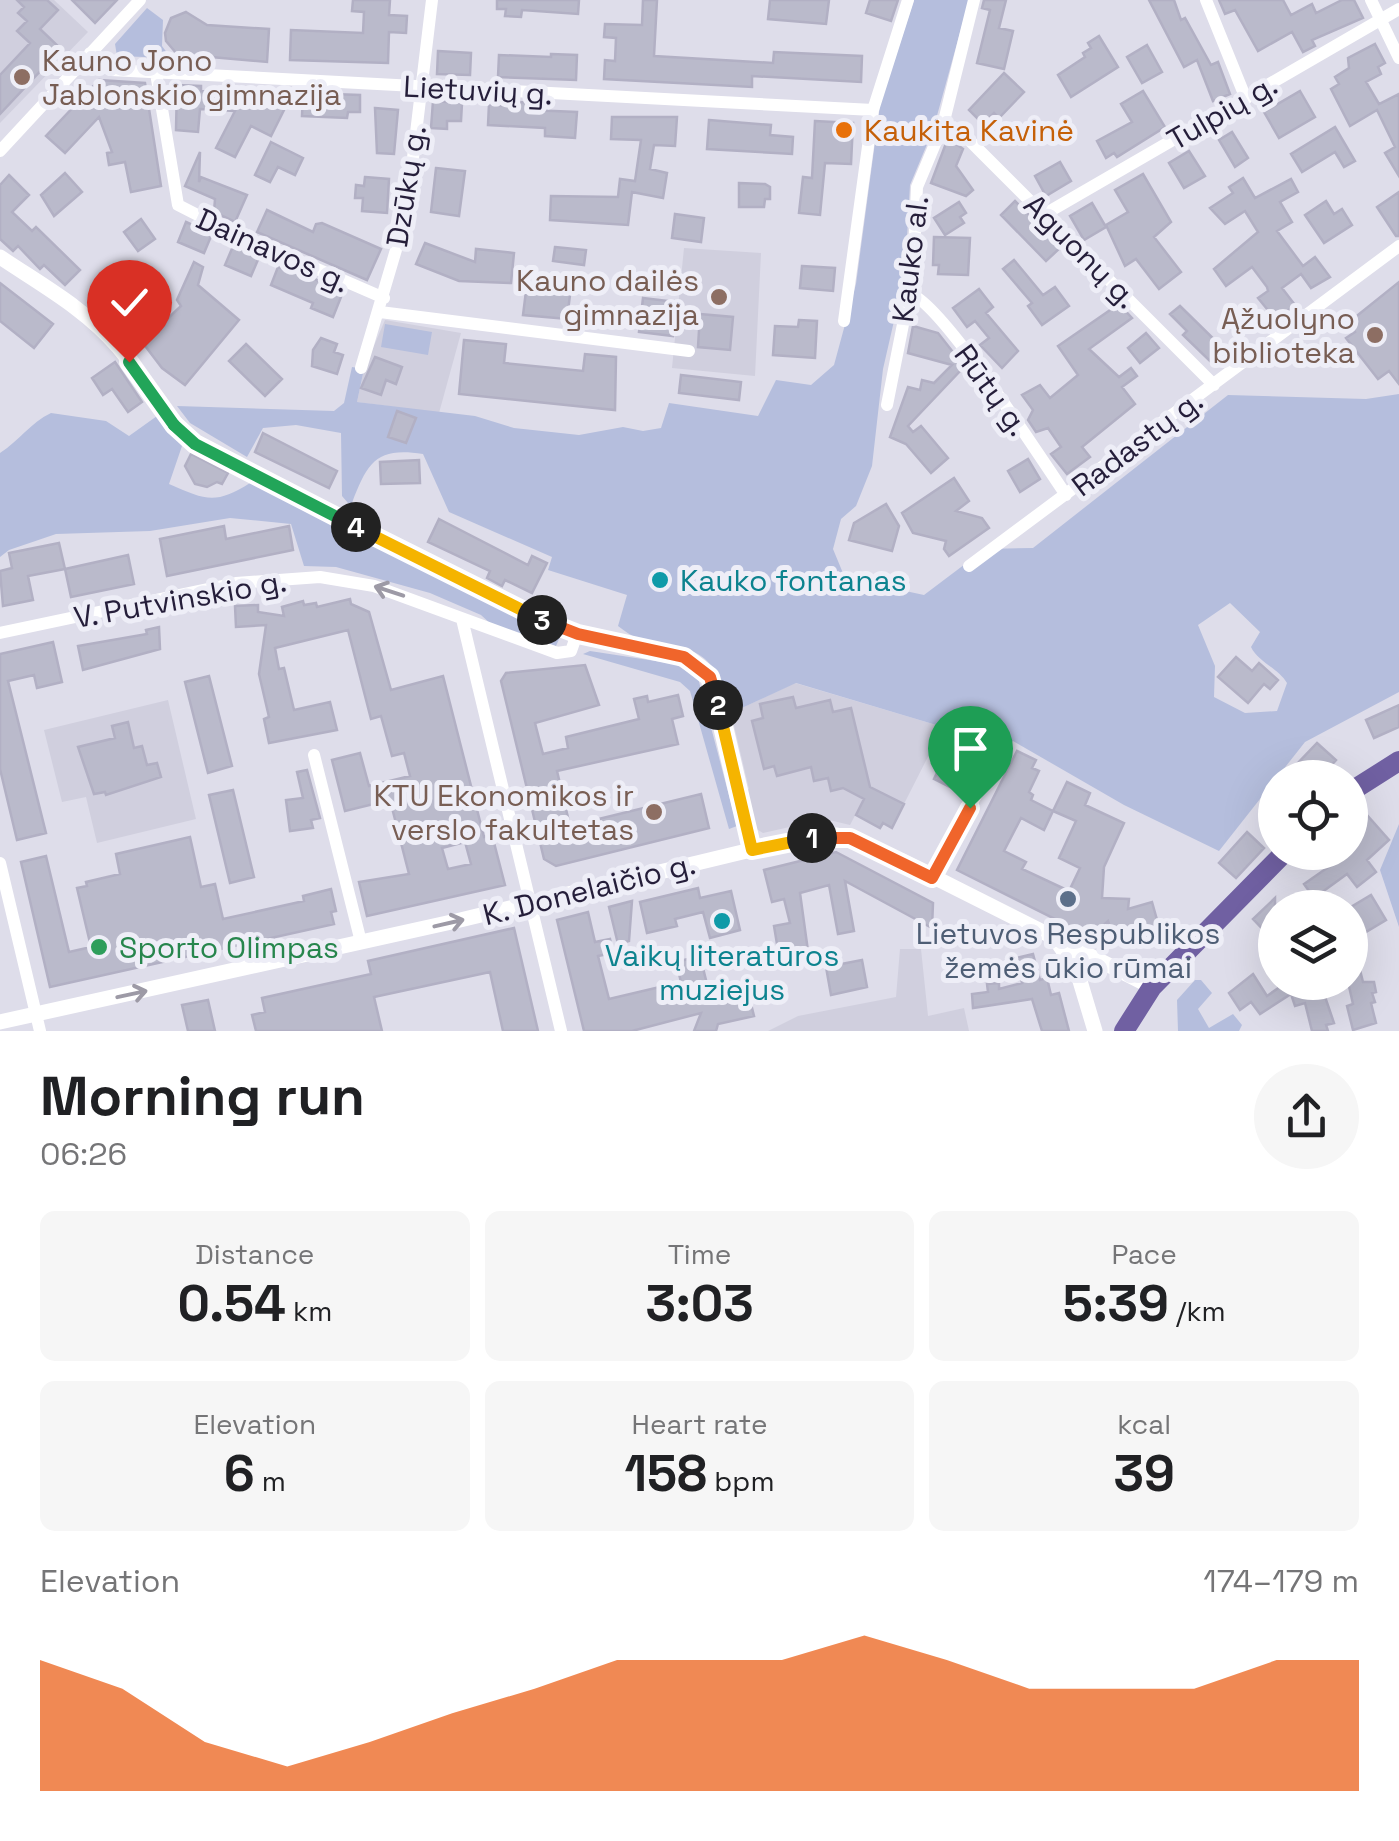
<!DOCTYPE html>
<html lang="en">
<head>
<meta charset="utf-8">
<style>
  body { margin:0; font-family:"Space Grotesk",sans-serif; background:#f6f6f6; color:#202124; height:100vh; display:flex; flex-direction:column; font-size:38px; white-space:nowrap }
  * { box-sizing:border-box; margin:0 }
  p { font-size:32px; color:#757577 }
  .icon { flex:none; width:55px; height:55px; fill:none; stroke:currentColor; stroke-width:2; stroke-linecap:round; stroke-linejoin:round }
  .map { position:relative; height:1031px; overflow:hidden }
  .drawer { display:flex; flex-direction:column; background:#fff; flex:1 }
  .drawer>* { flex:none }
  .fabs { position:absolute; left:1258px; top:760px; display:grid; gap:20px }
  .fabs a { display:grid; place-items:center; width:110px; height:110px; border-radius:50%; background:#fff; box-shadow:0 10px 40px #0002; font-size:50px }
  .pin { position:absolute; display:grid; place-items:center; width:85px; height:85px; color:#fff; margin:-102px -42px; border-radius:50% 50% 50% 0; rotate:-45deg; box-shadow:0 0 10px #0007 }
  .pin .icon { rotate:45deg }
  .km { position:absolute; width:50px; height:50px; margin:-25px; border-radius:50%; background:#222; color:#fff; font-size:28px; line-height:50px; text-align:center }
  .round { display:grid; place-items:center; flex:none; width:105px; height:105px; border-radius:52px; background:#f6f6f6 }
  .overview { display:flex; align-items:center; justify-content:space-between; height:170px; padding:0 40px }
  h1 { font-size:55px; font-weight:600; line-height:75px }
  .figures { display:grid; grid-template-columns:repeat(3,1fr); gap:15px; height:170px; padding:10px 40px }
  .figures div { display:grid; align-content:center; border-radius:15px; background:#f6f6f6; text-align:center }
  .figures b { font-size:50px; font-weight:600 }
  .figures small { font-size:28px; font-weight:400 }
  .figures p { font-size:28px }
  .chart { height:280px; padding:20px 40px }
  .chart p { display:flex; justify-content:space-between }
  .chart svg { width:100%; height:180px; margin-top:10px; fill:#ea580c; opacity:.7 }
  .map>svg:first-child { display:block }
  .built { fill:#d0cfde }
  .green { fill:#b5bedd; fill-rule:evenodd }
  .building { fill:#babacb; stroke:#b2b0c4; stroke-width:2.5; fill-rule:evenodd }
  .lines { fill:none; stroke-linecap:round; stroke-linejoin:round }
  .minor { stroke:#fff; stroke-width:12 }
  .tertiary { stroke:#fff; stroke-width:15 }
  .primary { stroke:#7060a2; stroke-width:20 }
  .oneway { stroke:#9d9aa6 }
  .split-1-casing { stroke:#fff; stroke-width:20 }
  .split-2-casing { stroke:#fff; stroke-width:20 }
  .split-3-casing { stroke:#fff; stroke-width:20 }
  .split-4-casing { stroke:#fff; stroke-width:20 }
  .split-5-casing { stroke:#fff; stroke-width:20 }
  .split-6-casing { stroke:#fff; stroke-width:20 }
  .split-1 { stroke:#f0652b; stroke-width:12 }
  .split-2 { stroke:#f5b400; stroke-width:12 }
  .split-3 { stroke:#f0652b; stroke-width:12 }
  .split-4 { stroke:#f5b400; stroke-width:12 }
  .split-5 { stroke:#22a559; stroke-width:12 }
  .split-6 { stroke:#22a559; stroke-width:12 }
  .education-dot { fill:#8d6e63; stroke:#eeeef7; stroke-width:4 }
  .food-dot { fill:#e8710a; stroke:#eeeef7; stroke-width:4 }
  .culture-dot { fill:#0f9aa8; stroke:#eeeef7; stroke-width:4 }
  .service-dot { fill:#5c6f8a; stroke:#eeeef7; stroke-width:4 }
  .leisure-dot { fill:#2e9e5b; stroke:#eeeef7; stroke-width:4 }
  .labels { text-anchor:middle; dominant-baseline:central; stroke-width:10; stroke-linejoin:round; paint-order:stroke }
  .education-label { font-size:30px; fill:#785e54; stroke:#eeeef7; text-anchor:end }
  .street-label { font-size:30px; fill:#251e3a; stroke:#eeeef7 }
  .food-label { font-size:30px; fill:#c56008; stroke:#eeeef7; text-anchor:start }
  .culture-label { font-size:30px; fill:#0d838f; stroke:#eeeef7; text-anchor:start }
  .service-label { font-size:30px; fill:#4e5e75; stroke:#eeeef7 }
  .leisure-label { font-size:30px; fill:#27864d; stroke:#eeeef7; text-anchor:start }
</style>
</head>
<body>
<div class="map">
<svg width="1399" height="1031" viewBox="0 0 1399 1031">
  <rect width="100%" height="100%" fill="#deddea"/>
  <path class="built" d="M0,0H54L88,32L0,123Z
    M684,248L761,253L755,376L672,368Z
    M385,320L461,333L439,413L357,402L364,369Z
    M795,683L943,727L904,804L870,787L850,825L825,819L763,833L753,827L746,791L749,789L731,713Z
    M168,700L196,819L97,843L86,797L62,802L44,730Z
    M900,949H921L928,1016L964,1008L969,1031H768L798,1016L896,997Z"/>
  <path class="green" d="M914,0H969L933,130L910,185L905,273L883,369L872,466L856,506L841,519L833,549L845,578L924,595L985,549L1033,548L1228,395L1366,399L1399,394V692L1305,742L1219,851L1124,805L1013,741L999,753L943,727L796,683L731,713C706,616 673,670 618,626L627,595L548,570L552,557L449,512L423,454C377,447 368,461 352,503H348L342,496L341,433L296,425L263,428L247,457L190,423L177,406L334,411L344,403L352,367L364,369L357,402L475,416L514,428L579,435L623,427L643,431L661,428L669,403L758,416L776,380L811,385L834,365L856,284L880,105ZM1230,603L1260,632L1251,647C1258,662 1278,668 1287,683L1277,711L1245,713L1214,697L1215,666L1198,625Z
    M147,8L163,20L162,46L171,58L117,56L115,44Z
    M385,324L432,332L428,355L381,347Z
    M51,413L106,421L129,436L157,416L182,446L169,484C206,500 215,505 250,483L560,637L556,646L493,626L481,615L430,593L336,567L304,566L291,524L230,518L150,531L56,534L9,550L0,557V453C19,441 30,423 51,413Z
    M590,651L675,664L698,678L737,826L729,829L690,691L680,682L583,654Z
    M1399,824V927L1380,870Z
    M1195,980H1201L1212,993L1198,1009L1209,1028L1233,1014L1242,1025L1239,1031H1178L1177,1000Z"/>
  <path class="building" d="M17,0H47L58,10L40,29L61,49L0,114V75L30,43L17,31L27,21L18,13L24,7Z
    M72,0H117L95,23Z
    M353,0H390L389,15L407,16L406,33L389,32L388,63L290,60L291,30L363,33L364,12L352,11Z
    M497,0H579L578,14L522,10L521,17L505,16L506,9H497Z
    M643,0H657L654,56L773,63L774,52L862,56L861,82L752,76V87L604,79L605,60L615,61L616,38L604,37L605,24L642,25Z
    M770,0H829L826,24L768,19Z
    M870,0H898L891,21L866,13Z
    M984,0H1006L999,28L1013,31L1004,69L977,63L990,10L982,8Z
    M1149,0H1174L1181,20L1185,18L1211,65L1218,62L1230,94L1213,101L1197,60L1184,67Z
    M1219,0H1283L1291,15L1312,4L1316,13L1342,0H1354L1363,18L1312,40L1315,46L1303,52L1292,32L1258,51L1235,10L1225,14Z
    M186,12L207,25L269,29L267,62L177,54L166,41L165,33L171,18Z
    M1099,36L1118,67L1071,97L1058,75L1085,57L1083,53L1091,48L1088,43Z
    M1375,44L1385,63L1378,67L1381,74L1366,82L1379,104L1399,94V176L1385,153L1395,147L1377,110L1350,126L1331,89L1339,84L1335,77L1349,68L1348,58Z
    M1147,45L1162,72L1142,83L1127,57Z
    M438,51L471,53L470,75L437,74Z
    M551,54L577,55L576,80L498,77L499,55L551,57Z
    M1004,73L1024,92L999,118L994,113L983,124L969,110Z
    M99,80L145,83L161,186L131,192L125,162L109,165L107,153L112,152L99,117L65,153L46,136Z
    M177,85L201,86V91L293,92L271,136L251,126L235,157L216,148L235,111L200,109L198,132L176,130Z
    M1143,91L1165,127L1117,157L1114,153L1106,158L1097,141L1132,122L1121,104Z
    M1300,91L1315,117L1279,138L1264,112Z
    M303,93L360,95V112H348L347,118L302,116Z
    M433,101L462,103L461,121H447V129L431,128Z
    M507,101L530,103V110L577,112L575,138L545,136V128L488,125L489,104L507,106Z
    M375,108L398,110L394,154L377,153Z
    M612,117H677L675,146L654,145L650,169L667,173L663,198L632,192L628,225L550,220L551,196L618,197L620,179L635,181L641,140L611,139Z
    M709,120L771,125L770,135L793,137L792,154L707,149Z
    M815,121L853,123L851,164L825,163L820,215L799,213L803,177L812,178Z
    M1335,127L1355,161L1344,167L1335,152L1302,172L1291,154Z
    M1232,132L1248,158L1235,167L1219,140Z
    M948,138L963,149L956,166L973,190L966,196L931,183Z
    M271,142L303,158L295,175L278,167L270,182L255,175Z
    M1189,151L1205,176L1184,188L1169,163Z
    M200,152L199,182L201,177L247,195L235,222L214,212L215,199L185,186Z
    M1060,162L1071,181L1046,196L1035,176Z
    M436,168L465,171L459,216L431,212Z
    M65,173L82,192L54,216L41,195Z
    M1143,174L1171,222L1154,237L1181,272L1159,289L1136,259L1125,266L1106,225L1128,212L1115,190Z
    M9,175L29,195L12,212L32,231L36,227L80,270L65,285L44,265L40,269L18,246L13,251L0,239V185Z
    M365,177L389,179L387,213L362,211L363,198H355L356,185L364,186Z
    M1243,178L1255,198L1291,179L1298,192L1280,202L1292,222L1277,231L1303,266L1315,257L1330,277L1311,288L1301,274L1282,288L1295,305L1276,320L1258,298L1268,291L1267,287L1252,267L1226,286L1214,269L1258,232L1245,211L1225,224L1210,208L1233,193L1229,187Z
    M739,183L765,184L770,187V199H765L764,207H739Z
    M1399,192V236H1396L1377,207Z
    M1015,201L1061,247L1046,261L1001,215Z
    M1326,201L1334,214L1342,209L1352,225L1324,243L1305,215Z
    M959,202L966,213L960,217L964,223L945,235L934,218Z
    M1092,203L1106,227L1084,240L1070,216Z
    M267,210L313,232L316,224L322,223L381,249L367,280L257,232Z
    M675,214L704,218L701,242L672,238Z
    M141,219L155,239L138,251L124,232Z
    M186,222L212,234L204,253L178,242Z
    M934,237L970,238L968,275L938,274L939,265H933Z
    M425,243L475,262L476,249L514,253L511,283L459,281L416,264Z
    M234,244L260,255L251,276L225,265Z
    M555,247L586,250L584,265L553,261Z
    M1014,260L1043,295L1055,287L1069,306L1042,325L1028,306L1032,303L1003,269Z
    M194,262L203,267L198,285L239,320L185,385L162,368L130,326L125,331L106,310L124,292L160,326L181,306L177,300Z
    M286,266L343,292L333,317L311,308L313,303L271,285L278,267L284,270Z
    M802,266L835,268L833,291L800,288Z
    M1399,282V384L1389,371L1378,379L1346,338L1355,332L1348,323Z
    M0,283L53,324L34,348L0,321Z
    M979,289L993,307L986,313L1018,351L1002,368L980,345L989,338L975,321L967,327L953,308Z
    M526,291L570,295L567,319L523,315Z
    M643,298L677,302L673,336L639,332Z
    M1119,304L1132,318L1089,349L1119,377L1131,368L1137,376L1122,387L1135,404L1082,447L1090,457L1067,474L1051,454L1061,447L1048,428L1036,432L1028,420L1033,410L1022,395L1040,385L1050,398L1078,375L1058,346Z
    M1180,306L1224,349L1211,362L1183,335L1187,331L1170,314Z
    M700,314L733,317L730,350L698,347Z
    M799,320L817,321L815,358L773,355L775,326L798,327Z
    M913,326L938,333L967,370L963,368L908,426L913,432L921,426L948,458L931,473L906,444L890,437L908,387L920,390L922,380L934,383L952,365L908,353Z
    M1146,333L1159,348L1140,363L1128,348Z
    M321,338L337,344L334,352L343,355L337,374L312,366L313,350Z
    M464,340L506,344L504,363L583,371L585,354L616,357L615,410L459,394Z
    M246,344L282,379L265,396L229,361Z
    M375,357L402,367L396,384L386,380L381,395L361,388Z
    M115,362L142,402L128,412L112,389L103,395L92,378Z
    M681,375L741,382L739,400L679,393Z
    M397,411L416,418L406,443L388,437Z
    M263,433L337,471L329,488L255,452Z
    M191,454L228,473L222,484L217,482L207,487L195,484L185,466Z
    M1028,459L1040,479L1020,492L1008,471Z
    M419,460L420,483L381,484L380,462Z
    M954,478L969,501L956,511L982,518L989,528L949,556L944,549L946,541L913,533L902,513Z
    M886,504L899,526L892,551L849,540L854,523Z
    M439,519L528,565L532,556L547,563L532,593L505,580L502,586L487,578L490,571L428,542Z
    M224,526L226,539L289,526L293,550L167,576L160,539Z
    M59,543L65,569L28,576L33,600L3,606L0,571L12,568L9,553Z
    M128,555L134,584L71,597L65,569Z
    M350,599L351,604L369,612L391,690L443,676L484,837L492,835L505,885L367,916L359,882L409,874L390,800L345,811L332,760L360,753L369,786L410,776L404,753L392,756L381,716L371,719L348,630L275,648L279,669L284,668L294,710L330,702L337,730L269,743L264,719L269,717L259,674L266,625L236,627L235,606L258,605V612L284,616L282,607L303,601L304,605L316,603L317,607ZM465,842L471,864L448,869L442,848Z
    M159,627L160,649L83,670L78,646L147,634L146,630Z
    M53,642L62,682L37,688L34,675L8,681L46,833L17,840L0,769V654Z
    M1236,657L1252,671L1259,663L1278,680L1270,689L1264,684L1248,703L1218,677Z
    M585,665L599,705L535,723L543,754L568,748L566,737L639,719L634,699L647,696L648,702L678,695L683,716L672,719L678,744L557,771L570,826L701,794L709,828L556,866L544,859L501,681L506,673Z
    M209,676L232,766L208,773L185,682Z
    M793,697L796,708L830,700L833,712L851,708L870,787L904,804L892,828L883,823L880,828L856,815L864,799L843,788L831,791L828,778L814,781L811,767L777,776L774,766L764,769L752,721L763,718L760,704Z
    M1399,705V727L1374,738L1366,720Z
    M128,722L134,748L142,746L147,765L157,763L161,777L106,795L105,792L94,794L78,747L115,738L112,726Z
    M1317,743L1336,760L1320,778H1308L1295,766Z
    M1017,751L1036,760L1032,768L1039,771L1029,792L1033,795L1031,800L1053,811L1067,782L1090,793L1085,805L1124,823L1104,867L1102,898L1129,899L1128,909L1152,902L1161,934L1116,944L1108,921L1091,937L957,870ZM1053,811L1076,821L1059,858L1080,868L1069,891L1022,869L1026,862L1004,851L1021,818L1044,830Z
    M947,752L976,766L962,793L934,779Z
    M307,770L320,818L311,820L313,828L290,831L286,800L303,798L297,772Z
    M233,790L254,877L230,883L209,795Z
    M1367,815L1389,840L1367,860L1376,872L1357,887L1347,874L1314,898L1304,884L1350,852V829Z
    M1247,832L1264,848L1236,878L1219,863Z
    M190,837L201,887L215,884L223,919L304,901L303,896L331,889L336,911L331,912L334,924L50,987L21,862L46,856L69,952L91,947L77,888L87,886L86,882L120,874L116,854Z
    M836,852L933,903L932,928L845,881L854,931L838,934L829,885L800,893L808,951L779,956L774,926L790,923L784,899L772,902L764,870Z
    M698,888L700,898L731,891L740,930L710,938L703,912L675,919L677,926L647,933L640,902Z
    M1371,895L1386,920L1366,932L1351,907Z
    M1275,898V942L1253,919Z
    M632,901L629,941L618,944L609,907Z
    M588,912L595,942L610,939L613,953L598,956L609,999L681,982L676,962L700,956L709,992L737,985L741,1004L750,1000L754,1016L718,1024L716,1031H694L701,1013L632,1031H584L557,920Z
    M514,928L538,1031H503L490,972L374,997L382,1031H256L252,1015L265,1012L262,998L371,974L368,961Z
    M1350,946H1354L1363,982H1374L1376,992L1372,993L1375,1002L1371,1003L1376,1023L1353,1030L1347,1006L1353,1004L1348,982Z
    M1033,954L1040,980L1047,978L1051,995L1059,993L1069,1031H1042L1032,999L973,1008L972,994L988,992L987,984L999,983V989L1022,983L1016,958Z
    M862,960L867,987L831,995L826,967Z
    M1253,974L1267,996L1287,982H1320L1334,1023L1326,1025L1328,1031H1312L1305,1003L1295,1006L1291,994L1260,1014L1251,1002L1240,1010L1229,993Z
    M208,1000L215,1031H188L182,1005Z"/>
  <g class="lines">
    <path class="minor" d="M1206,0L1246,99
      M1371,0L1399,58
      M90,53L111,70L873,110
      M156,73L178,205L225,229L384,298
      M943,125L963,134L1214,385
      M0,151L140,0
      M1045,214L1399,9
      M910,294C941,302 1042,460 1066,495
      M380,312L689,351
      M844,321L873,110L908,0
      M361,368L406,216L432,0
      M887,405L913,274L917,187L943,125L974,0
      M969,566L1399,246
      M462,619L561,1031
      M0,633L236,583L320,577L374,586L557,653L571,651L577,634
      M314,755L361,942
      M0,863L40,1031
      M932,877L999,753"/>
    <path class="tertiary" d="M0,257C40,284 86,309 118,347C145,378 160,419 195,444L547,623C567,630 587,637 608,642C643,649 695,646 713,685L752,850
      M1058,943L1077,971L1095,1031
      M0,1022L456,921L755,849L837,835L902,861L1152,987"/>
    <path class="primary" d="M1350,792L1399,761
      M1124,1031L1152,987L1285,852"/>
  </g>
  <defs><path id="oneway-shaft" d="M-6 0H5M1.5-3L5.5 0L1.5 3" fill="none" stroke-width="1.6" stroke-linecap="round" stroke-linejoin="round" transform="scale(2.5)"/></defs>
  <g class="oneway">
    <use href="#oneway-shaft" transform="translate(389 591) rotate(-162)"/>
    <use href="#oneway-shaft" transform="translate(449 923) rotate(-13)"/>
    <use href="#oneway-shaft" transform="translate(132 994) rotate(-12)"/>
  </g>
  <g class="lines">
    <g class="split-1-casing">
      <path id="split-1" d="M812,838H850L932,878L970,808"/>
    </g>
    <g class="split-2-casing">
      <path id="split-2" d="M718,705L752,850L812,838"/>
    </g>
    <g class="split-3-casing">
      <path id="split-3" d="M542,620L578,634L684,657L710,677L718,705"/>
    </g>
    <g class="split-4-casing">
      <path id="split-4" d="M356,527L542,620"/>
    </g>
    <g class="split-5-casing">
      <path id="split-5" d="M174,425L195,444L356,527"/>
    </g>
    <g class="split-6-casing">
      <path id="split-6" d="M129,362L174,425"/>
    </g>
    <use href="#split-1" class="split-1"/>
    <use href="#split-2" class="split-2"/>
    <use href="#split-3" class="split-3"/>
    <use href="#split-4" class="split-4"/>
    <use href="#split-5" class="split-5"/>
    <use href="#split-6" class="split-6"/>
  </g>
  <g class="education-dot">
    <circle cx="22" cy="77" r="10"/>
    <circle cx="719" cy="297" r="10"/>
    <circle cx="1375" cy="335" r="10"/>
    <circle cx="654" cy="812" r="10"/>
  </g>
  <circle class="food-dot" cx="844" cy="130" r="10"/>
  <g class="culture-dot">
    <circle cx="660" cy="580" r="10"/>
    <circle cx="722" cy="921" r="10"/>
  </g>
  <circle class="service-dot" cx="1068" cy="899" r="10"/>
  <circle class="leisure-dot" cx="99" cy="947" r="10"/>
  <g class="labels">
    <g class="education-label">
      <text x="42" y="60" text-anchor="start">Kauno Jono<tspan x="42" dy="34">Jablonskio gimnazija</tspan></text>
      <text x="699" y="280">Kauno dailės<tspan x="699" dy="34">gimnazija</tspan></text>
      <text x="1355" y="318">Ąžuolyno<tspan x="1355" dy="34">biblioteka</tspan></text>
      <text x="634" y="795">KTU Ekonomikos ir<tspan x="634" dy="34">verslo fakultetas</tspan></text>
    </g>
    <g class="street-label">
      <text transform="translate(478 90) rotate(3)">Lietuvių g.</text>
      <text transform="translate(1222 112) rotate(-30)">Tulpių g.</text>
      <text transform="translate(406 186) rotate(-81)">Dzūkų g.</text>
      <text transform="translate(273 250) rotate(24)">Dainavos g.</text>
      <text transform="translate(1081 251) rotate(45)">Aguonų g.</text>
      <text transform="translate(910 259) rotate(-83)">Kauko al.</text>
      <text transform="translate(992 390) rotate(54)">Rūtų g.</text>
      <text transform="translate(1137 443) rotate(-37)">Radastų g.</text>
      <text transform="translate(180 599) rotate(-10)">V. Putvinskio g.</text>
      <text transform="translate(589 889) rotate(-14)">K. Donelaičio g.</text>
    </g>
    <g class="food-label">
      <text x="864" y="130">Kaukita Kavinė</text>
    </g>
    <g class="culture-label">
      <text x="680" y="580">Kauko fontanas</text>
      <text x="722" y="955" text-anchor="middle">Vaikų literatūros<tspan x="722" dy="34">muziejus</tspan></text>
    </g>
    <g class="service-label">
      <text x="1068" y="933">Lietuvos Respublikos<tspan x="1068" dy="34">žemės ūkio rūmai</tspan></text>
    </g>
    <g class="leisure-label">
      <text x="119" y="947">Sporto Olimpas</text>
    </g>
  </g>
</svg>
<div class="fabs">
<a><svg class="icon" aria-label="locate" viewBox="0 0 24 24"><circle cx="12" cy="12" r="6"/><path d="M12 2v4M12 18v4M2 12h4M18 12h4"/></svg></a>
<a><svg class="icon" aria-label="layers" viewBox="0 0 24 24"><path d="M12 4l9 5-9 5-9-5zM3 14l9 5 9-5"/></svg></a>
</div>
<div class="pin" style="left:970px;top:808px;background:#1e9e55"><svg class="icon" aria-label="arrive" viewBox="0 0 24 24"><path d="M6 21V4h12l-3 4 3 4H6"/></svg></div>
<div class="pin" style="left:129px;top:362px;background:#d93025"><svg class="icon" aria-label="check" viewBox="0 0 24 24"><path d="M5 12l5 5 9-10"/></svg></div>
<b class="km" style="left:812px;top:838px">1</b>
<b class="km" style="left:718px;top:705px">2</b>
<b class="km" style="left:542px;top:620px">3</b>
<b class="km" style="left:356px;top:527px">4</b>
</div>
<section class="drawer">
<div class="overview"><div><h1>Morning run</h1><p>06:26</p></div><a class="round"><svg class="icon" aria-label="share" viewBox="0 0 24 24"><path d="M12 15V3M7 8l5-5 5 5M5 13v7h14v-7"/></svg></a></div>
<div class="figures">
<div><p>Distance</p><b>0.54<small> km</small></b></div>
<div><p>Time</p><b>3:03</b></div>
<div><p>Pace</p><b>5:39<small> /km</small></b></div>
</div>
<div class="figures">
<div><p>Elevation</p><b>6<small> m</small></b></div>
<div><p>Heart rate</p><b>158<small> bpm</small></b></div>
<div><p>kcal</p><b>39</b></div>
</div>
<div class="chart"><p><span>Elevation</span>174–179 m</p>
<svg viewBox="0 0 160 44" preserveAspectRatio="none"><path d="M0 44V12L10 19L20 32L30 38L40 32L50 25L60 19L70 12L80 12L90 12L100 6L110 12L120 19L130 19L140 19L150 12L160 12V44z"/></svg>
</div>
</section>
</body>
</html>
